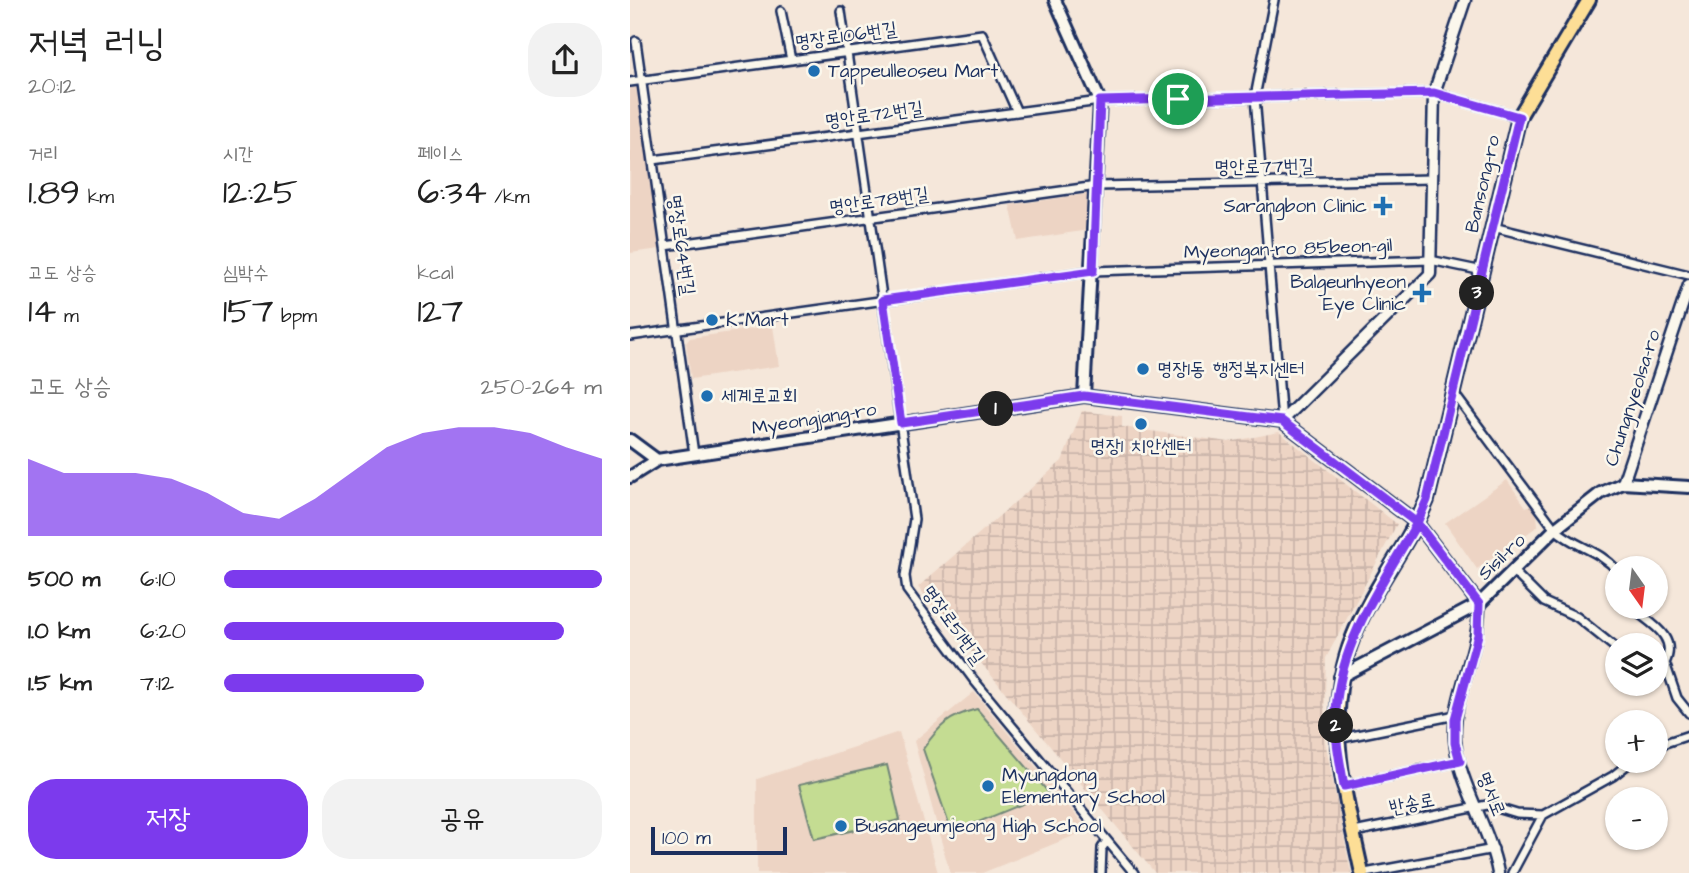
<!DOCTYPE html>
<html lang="ko">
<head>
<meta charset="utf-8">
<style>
  body { margin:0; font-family:"Architects Daughter","Poor Story",sans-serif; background:#f2f2f2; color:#222; height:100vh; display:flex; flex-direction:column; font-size:26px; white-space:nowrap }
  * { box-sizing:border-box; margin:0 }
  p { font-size:23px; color:#767676 }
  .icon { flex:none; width:38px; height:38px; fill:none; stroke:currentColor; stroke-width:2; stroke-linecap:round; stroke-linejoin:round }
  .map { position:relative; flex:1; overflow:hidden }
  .sheet { display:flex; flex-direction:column; background:#fff; width:630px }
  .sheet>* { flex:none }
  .needle { width:46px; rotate:166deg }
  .fabs { position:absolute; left:975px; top:556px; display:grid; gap:14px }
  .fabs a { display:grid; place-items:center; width:63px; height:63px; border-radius:50%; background:#fff; box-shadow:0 2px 5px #0004; font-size:35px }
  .scale { position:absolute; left:21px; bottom:18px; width:136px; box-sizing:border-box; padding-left:7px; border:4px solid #1b2f5e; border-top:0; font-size:19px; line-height:24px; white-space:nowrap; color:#1b2f5e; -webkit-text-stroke:5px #fbf7ec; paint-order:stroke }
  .pin { position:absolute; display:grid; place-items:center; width:60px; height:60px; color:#fff; margin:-30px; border:4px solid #fff; border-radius:50%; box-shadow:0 2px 7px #0007 }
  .km { position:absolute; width:35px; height:35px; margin:-18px; border-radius:50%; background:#222; color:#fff; font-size:19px; line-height:35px; text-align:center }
  .round { display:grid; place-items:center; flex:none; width:74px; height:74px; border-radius:28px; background:#f2f2f2 }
  .summary { display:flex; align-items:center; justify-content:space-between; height:119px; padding:0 28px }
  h1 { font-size:38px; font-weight:600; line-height:52px }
  .metrics { display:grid; grid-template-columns:repeat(3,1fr); gap:10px; height:119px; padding:7px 28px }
  .metrics div { display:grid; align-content:center }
  .metrics b { font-size:35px; font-weight:600 }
  .metrics small { font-size:19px; font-weight:400 }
  .metrics p { font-size:19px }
  .chart { height:196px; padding:14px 28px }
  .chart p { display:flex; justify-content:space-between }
  .chart svg { width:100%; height:126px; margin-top:7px; fill:#7c3aed; opacity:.7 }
  .action { display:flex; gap:14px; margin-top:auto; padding:14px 28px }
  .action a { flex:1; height:80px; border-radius:28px; background:#7c3aed; color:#fff; font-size:28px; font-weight:600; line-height:80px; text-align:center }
  .action a+a { background:#f2f2f2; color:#222 }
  ul { padding:0 28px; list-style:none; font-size:23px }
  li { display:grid; grid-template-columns:112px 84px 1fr; align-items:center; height:52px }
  li i { height:18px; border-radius:9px; background:#7c3aed }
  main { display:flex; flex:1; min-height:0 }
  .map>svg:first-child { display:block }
  .built { fill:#edd4c4 }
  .industrial { fill:url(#industrial-grid) }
  .park { fill:#c4dc92; stroke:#708678; stroke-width:2 }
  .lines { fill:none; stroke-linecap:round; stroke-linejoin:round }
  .minor-casing { stroke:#1b2f5e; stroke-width:12 }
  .tertiary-casing { stroke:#1b2f5e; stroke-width:15 }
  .secondary-casing { stroke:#1b2f5e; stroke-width:16 }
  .primary-casing { stroke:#1b2f5e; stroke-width:18 }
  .minor { stroke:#fbf7ec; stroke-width:7 }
  .tertiary { stroke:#fbf7ec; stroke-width:10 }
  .secondary { stroke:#fbf7ec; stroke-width:10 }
  .primary { stroke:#fdde96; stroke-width:12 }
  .route-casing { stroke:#fff; stroke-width:14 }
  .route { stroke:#7c3aed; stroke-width:9 }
  .poi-dot { fill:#1f6fb2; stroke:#fbf7ec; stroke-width:2.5 }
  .labels { text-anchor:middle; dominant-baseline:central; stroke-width:5; stroke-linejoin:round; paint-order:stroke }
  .street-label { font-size:19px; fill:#1b2f5e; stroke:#fbf7ec }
  .poi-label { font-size:19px; fill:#1b2f5e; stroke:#fbf7ec; text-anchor:start }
</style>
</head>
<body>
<main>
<section class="sheet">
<div class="summary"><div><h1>저녁 러닝</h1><p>20:12</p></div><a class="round"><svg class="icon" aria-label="share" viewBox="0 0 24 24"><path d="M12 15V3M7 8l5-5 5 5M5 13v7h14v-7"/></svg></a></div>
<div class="metrics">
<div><p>거리</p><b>1.89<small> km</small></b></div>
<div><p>시간</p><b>12:25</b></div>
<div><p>페이스</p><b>6:34<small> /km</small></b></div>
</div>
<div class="metrics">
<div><p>고도 상승</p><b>14<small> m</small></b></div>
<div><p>심박수</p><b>157<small> bpm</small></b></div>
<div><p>kcal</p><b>127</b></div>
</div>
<div class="chart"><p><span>고도 상승</span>250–264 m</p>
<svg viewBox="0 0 160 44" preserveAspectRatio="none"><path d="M0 44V17L10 22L20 22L30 22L40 24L50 29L60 36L70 38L80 31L90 22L100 13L110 8L120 6L130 6L140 8L150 13L160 17V44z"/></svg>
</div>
<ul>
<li><b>500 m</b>6:10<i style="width:100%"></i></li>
<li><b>1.0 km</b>6:20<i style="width:90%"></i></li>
<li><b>1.5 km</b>7:12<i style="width:53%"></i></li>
</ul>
<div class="action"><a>저장</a><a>공유</a></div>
</section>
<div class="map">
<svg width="1059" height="873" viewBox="0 0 1059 873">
  <defs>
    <pattern id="industrial-grid" width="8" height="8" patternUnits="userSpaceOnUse" patternTransform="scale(1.75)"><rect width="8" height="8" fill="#edd4c4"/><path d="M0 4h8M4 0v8" fill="none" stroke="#cbb6ab"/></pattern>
  </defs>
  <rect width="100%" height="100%" fill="#f5e7da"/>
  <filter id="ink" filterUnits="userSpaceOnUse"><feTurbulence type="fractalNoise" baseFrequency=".0143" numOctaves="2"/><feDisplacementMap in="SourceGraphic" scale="14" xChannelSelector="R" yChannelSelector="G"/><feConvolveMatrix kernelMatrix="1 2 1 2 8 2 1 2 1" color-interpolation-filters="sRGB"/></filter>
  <g filter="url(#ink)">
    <path class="built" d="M7,87L30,249L0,253V88Z
      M457,194L458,230L388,241L380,205Z
      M143,326L149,366L61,379L56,343L60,338Z
      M877,480L896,507L901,505L907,513L908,526L847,569L815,523Z
      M344,692L458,830L352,873H320L284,741Z
      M269,732L308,873H127V779Z"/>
    <path class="industrial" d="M452,411L492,416V427L599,442L649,432L767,524L696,658L694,736L721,873H525L288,587L432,461Z"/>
    <path class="park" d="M347,709L419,793L322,833L293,749C309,726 319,716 347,709Z
      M257,765L270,820L184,839L169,785Z"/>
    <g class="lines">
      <g class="minor-casing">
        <path id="minor" d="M644,0L625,97L652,421
          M151,11L161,60
          M211,11L284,519L275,576L277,590L343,679L504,873
          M6,41L64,454
          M0,82L352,34L387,112
          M23,160L470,101L804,93L889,117
          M863,227L1059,275
          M35,246L467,186L802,179
          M0,336L462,271L800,260L853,271
          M823,392L925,529C945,547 969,550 987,570
          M883,571L914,602L947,617L987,649
          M1001,607C1017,622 1049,635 1035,663L1047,698L1059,713
          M707,739L826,715
          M1026,746L1059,735
          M714,786L830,761
          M724,832L857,805L887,814L913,815L983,776L1002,761
          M471,873L472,848L477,841
          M735,873L864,849
          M882,873L913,815"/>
      </g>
      <g class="tertiary-casing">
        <path id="tertiary" d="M652,421L800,274L804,93L835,0
          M993,483L1059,285
          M849,604C850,652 822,694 825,740C828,782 860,828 868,873"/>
      </g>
      <g class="secondary-casing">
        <path id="secondary" d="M425,0L470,101L454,396
          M0,440L27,460
          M0,477L27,460L454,396L652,421L787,523L849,604
          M710,677L849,604L925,529L971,493L993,483L1059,487"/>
      </g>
      <g class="primary-casing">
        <path id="primary" d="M732,873C715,794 692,715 723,637C742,589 777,548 797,500L889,117L959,0"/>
      </g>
      <use href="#minor" class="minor"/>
      <use href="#tertiary" class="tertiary"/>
      <use href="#secondary" class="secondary"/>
      <use href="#primary" class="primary"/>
    </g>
  </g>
  <g class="lines" filter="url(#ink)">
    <g class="route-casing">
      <path id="route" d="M548,99L470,101L463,271L253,300L271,423L454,396L652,421L787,523C753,582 711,640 706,710C704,736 710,761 714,786L830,761L825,743V719L848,635L849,604L787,523L797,500L889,117L804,93L548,99"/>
    </g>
    <use href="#route" class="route"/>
  </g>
  <g class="poi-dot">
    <circle cx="184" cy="71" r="7"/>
    <path d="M749.5 195.5h7v7h7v7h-7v7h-7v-7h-7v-7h7z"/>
    <path d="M788.5 282.5h7v7h7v7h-7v7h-7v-7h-7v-7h7z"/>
    <circle cx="82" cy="320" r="7"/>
    <circle cx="513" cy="369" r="7"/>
    <circle cx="77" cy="396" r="7"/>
    <circle cx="511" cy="424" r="7"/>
    <circle cx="358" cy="786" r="7"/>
    <circle cx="211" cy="826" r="7"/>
  </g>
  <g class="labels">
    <g class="street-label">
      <text transform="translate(216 36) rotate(-8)">명장로106번길</text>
      <text transform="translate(244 115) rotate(-8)">명안로72번길</text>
      <text transform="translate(634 167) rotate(-1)">명안로77번길</text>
      <text transform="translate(853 184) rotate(-77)">Bansong-ro</text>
      <text transform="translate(249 201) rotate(-8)">명안로78번길</text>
      <text transform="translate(51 245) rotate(82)">명장로64번길</text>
      <text transform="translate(658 249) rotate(-2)">Myeongan-ro 85beon-gil</text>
      <text transform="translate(1003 398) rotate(-72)">Chungnyeolsa-ro</text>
      <text transform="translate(184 419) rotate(-9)">Myeongjang-ro</text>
      <text transform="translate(872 557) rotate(-44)">Sisil-ro</text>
      <text transform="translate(323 625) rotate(54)">명장로51번길</text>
      <text transform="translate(861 794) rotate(68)">명서로</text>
      <text transform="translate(782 804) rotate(-11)">반송로</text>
    </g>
    <g class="poi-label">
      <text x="198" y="71">Tappeulleoseu Mart</text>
      <text x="737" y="206" text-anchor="end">Sarangbon Clinic</text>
      <text x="776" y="282" text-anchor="end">Balgeunhyeon<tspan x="776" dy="22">Eye Clinic</tspan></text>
      <text x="96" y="320">K Mart</text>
      <text x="527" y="369">명장1동 행정복지센터</text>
      <text x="91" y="396">세계로교회</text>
      <text x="511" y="446" text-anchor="middle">명장1 치안센터</text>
      <text x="372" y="775">Myungdong<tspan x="372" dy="22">Elementary School</tspan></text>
      <text x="225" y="826">Busangeumjeong High School</text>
    </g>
  </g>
</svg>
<div class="fabs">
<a><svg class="needle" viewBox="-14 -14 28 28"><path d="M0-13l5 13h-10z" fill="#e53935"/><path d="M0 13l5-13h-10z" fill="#767676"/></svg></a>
<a><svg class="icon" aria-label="layers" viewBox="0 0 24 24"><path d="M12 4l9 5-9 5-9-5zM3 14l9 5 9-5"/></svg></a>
<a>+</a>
<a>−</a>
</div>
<div class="scale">100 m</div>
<div class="pin" style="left:548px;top:99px;background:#1e9e55"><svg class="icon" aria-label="arrive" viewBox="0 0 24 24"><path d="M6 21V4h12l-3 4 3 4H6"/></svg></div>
<b class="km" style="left:366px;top:409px">1</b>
<b class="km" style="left:706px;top:726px">2</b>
<b class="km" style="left:847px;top:293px">3</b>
</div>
</main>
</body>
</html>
